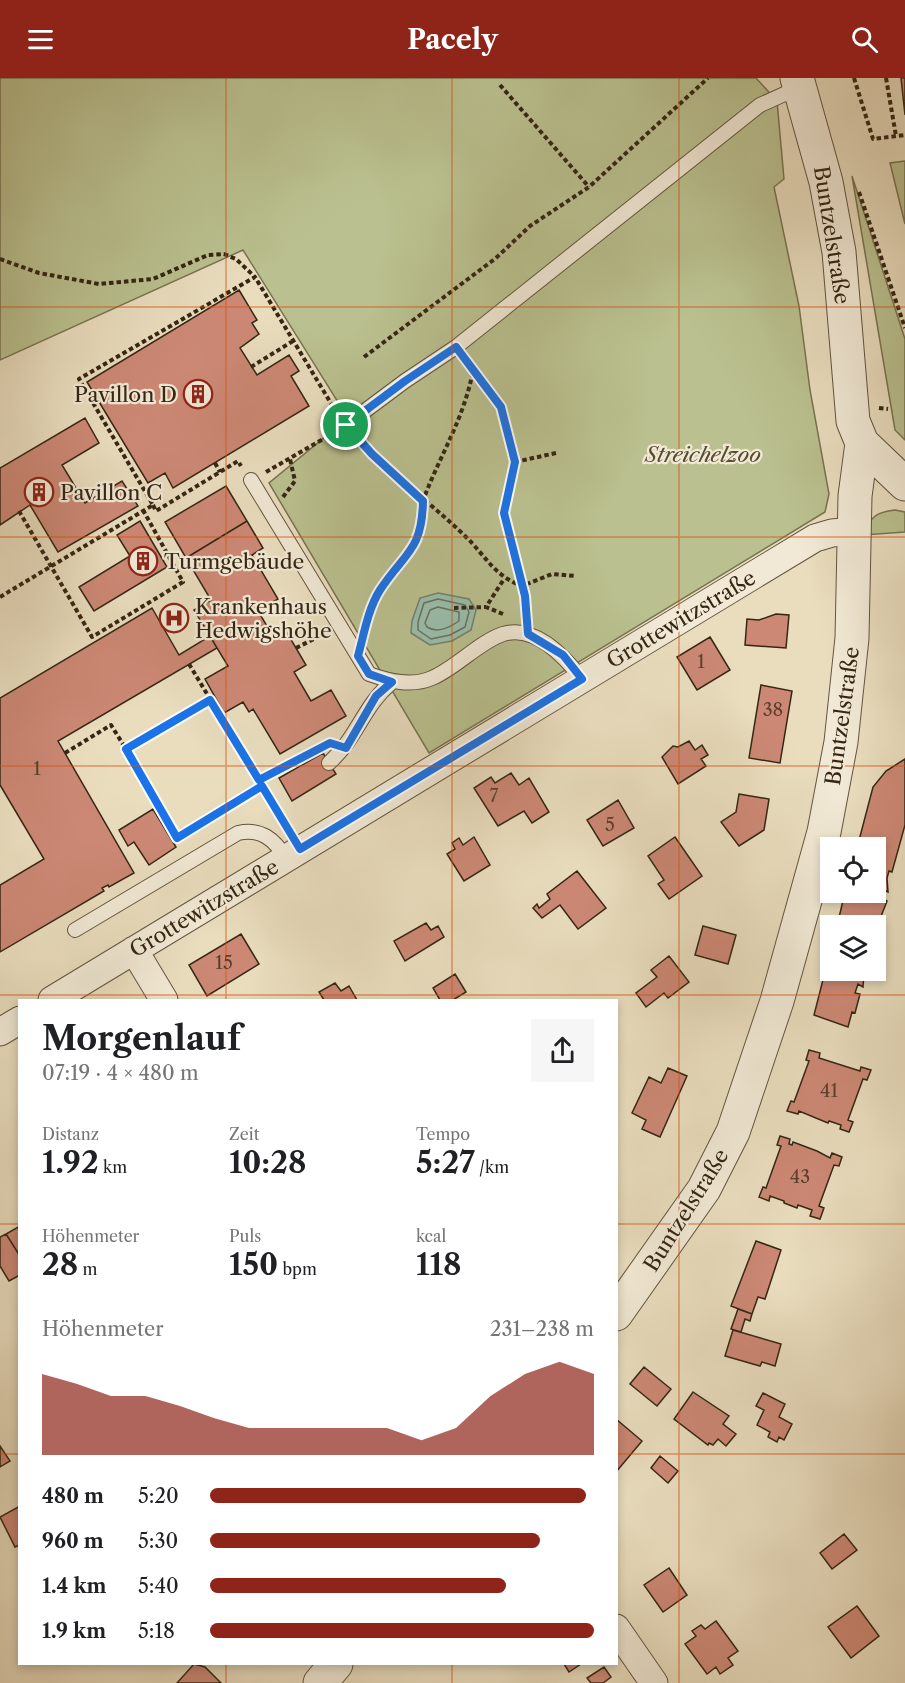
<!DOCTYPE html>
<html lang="de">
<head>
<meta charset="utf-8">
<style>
  body { margin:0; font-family:"Libre Caslon Text",serif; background:#f6f6f6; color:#202124; height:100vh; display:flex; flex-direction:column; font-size:22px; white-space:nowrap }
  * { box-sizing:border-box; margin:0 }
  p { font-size:20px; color:#757577 }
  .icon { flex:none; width:33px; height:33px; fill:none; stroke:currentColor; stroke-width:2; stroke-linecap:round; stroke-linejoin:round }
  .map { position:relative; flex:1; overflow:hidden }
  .panel { position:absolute; left:18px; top:921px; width:600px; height:666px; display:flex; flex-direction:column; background:#fff; border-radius:0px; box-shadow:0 3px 9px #0003 }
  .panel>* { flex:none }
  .buttons { position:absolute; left:820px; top:759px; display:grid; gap:12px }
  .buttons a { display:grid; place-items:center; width:66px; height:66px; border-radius:0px; background:#fff; box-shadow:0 3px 9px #0003; font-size:30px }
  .pin { position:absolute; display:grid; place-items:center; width:51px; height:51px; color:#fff; margin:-26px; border:3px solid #fff; border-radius:50%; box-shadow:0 2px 6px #0007 }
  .round { display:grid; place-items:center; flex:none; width:63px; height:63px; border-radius:0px; background:#f6f6f6 }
  .overview { display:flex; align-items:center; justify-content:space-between; height:102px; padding:0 24px }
  h1 { font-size:33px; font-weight:800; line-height:45px }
  .figures { display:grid; grid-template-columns:repeat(3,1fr); gap:9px; height:102px; padding:6px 24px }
  .figures div { display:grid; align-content:center }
  .figures b { font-size:30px; font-weight:800 }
  .figures small { font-size:16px; font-weight:400 }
  .figures p { font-size:16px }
  .chart { height:168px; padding:12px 24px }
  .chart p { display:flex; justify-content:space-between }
  .chart svg { width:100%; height:108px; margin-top:6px; fill:#8f2418; opacity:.7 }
  ul { padding:0 24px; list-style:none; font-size:20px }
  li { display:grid; grid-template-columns:96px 72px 1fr; align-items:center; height:45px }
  li i { height:15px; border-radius:8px; background:#8f2418 }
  header { display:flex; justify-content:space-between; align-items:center; height:78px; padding:0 24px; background:#8f2418; color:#fff; font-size:27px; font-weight:800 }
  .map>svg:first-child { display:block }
  .green { fill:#bac08f; stroke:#787351; stroke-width:1.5 }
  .water { fill:#99bdab; stroke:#71816e; stroke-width:1.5 }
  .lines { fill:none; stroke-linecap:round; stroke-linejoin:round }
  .shore { stroke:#67725f; stroke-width:1.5 }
  .building { fill:#cc8875; stroke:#352613; stroke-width:1.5 }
  .service-casing { stroke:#62543e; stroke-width:16 }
  .minor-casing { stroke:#62543e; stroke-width:29 }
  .tertiary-casing { stroke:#62543e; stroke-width:35 }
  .path { stroke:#352613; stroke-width:4; stroke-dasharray:4.5 3; stroke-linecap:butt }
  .service { stroke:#f1e9d5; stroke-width:14 }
  .minor { stroke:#f1e9d5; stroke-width:27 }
  .tertiary { stroke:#f1e9d5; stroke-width:33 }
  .route-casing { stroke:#fff; stroke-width:12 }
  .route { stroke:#1a73e8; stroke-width:8 }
  .grid { fill:none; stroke:#d6540d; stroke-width:1.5; stroke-opacity:0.55 }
  .labels { text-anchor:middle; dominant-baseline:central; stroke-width:4.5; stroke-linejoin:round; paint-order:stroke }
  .number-label { font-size:18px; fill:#5b3e2c }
  .street-label { font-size:21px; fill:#352613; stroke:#f1e9d5 }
  .poi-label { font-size:21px; fill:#352613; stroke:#f1e9d5; text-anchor:start }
  .park-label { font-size:21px; font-style:italic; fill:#564c32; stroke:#f1e9d5 }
</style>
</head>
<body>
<header><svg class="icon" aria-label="menu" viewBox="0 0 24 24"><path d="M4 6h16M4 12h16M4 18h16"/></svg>Pacely<svg class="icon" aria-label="search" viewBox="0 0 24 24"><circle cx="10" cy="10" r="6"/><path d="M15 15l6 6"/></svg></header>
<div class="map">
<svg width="905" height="1605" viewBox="0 0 905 1605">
  <rect width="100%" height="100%" fill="#e9ddbe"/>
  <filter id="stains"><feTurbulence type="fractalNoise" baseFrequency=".00333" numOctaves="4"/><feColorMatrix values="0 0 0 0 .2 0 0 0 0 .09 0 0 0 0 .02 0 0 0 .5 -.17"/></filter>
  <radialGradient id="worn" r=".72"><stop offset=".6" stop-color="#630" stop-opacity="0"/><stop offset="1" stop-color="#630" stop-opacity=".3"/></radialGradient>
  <path class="green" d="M0,0H756L777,23L784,101L774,109L799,228L810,312L829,416L825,434L429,675L269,405L348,340L243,172L0,282Z
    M905,83V146L890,85Z
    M852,98L905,261V362L895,352Z
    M895,432L905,434V454L864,457C870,439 876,434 895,432Z"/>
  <path class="water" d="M438,515L469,521L476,532L471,552L452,563L430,567L411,555L412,543L420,520Z"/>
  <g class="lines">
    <path class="shore" d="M438,521L465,527L469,534L465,549L450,557L431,561L418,552V544L424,525Z
      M438,529L459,534V543C450,549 438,556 427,549L425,545L430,532Z"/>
  </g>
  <path class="building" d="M901,0H905V37Z
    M239,212L257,242L252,245L259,256L240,270L257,297L289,277L299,293L291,298L309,328L173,410L165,395L148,405L87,304Z
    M85,340L99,365L62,387L85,425L122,403L138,428L58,474L30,427L0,447V390Z
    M226,408L247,443L186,480L165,444Z
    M140,443L167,489L94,533L79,509L130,478L117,457Z
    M247,443L263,470L252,477L278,521L258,533L274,560L286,553L306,587L294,594L311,623L331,612L346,638L280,676L253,631L249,634L243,624L224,635L205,601L228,588L194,532L211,522L186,480Z
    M152,530L179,577L210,558L217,570L58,663L134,795L109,809L108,807L102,810L104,813L0,874V807L44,781L0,707V620Z
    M776,536L789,537L786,570L745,567L747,541L759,542Z
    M710,559L730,592L697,612L677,579Z
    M761,607L792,613L780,685L749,680Z
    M689,663L695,672L702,667L708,677L701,681L706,688L678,706L662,679L673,668L678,669Z
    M323,675L336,696L292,723L279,700Z
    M905,681V747L892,794L889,793L887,800L888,814L884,812L882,820L887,823L880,841L877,840L875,848H837L845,814H876V770H857L873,709L886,693Z
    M511,695L519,707L529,700L549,734L532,745L524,733L498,748L474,710L491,699L495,705Z
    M739,716L769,721L764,752L739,768L721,744L736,734Z
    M618,722L634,750L603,768L587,742Z
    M153,731L176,769L149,787L134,764L128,768L119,752Z
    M474,759L490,787L464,803L447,776L455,771L452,765L459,760L463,767Z
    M675,759L702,798L669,821L658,806L664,802L648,778Z
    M577,793L606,830L578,851L560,827L542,840L533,830L537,826L539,830L550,821L547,816Z
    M426,845L431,852L438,848L444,859L405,883L394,863Z
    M703,848L736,857L728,886L695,877Z
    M241,856L259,886L207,918L189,887Z
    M831,870V892L864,895L863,909L858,906L855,915L860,916L855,935L852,934L848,949L814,937Z
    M669,878L689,904L668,920L664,915L646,929L636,915L657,899L651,892Z
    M455,896L466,914L453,922H440L433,910Z
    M335,905L341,913L349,908L357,922H324L319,914Z
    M809,972L820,975L819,980L860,993L861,989L871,992L867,1002L863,1001L848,1042L853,1044L849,1054L840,1051L841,1047L829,1043L828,1045L799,1033L798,1036L787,1033L791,1023L794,1024L809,983L806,982Z
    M668,990L687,998L660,1059L642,1051L646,1042L632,1035L649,999L661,1005Z
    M780,1058L790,1061L789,1066L792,1067L793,1064L817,1073L830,1080L832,1075L842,1079L839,1088L834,1087L819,1128L824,1130L820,1141L810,1138L812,1132L798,1127L797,1130L784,1125V1123L770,1118L769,1123L759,1119L763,1109L766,1110L781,1068L777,1067Z
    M20,1148V1178L6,1156Z
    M6,1156L20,1178V1197L9,1203L0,1188V1159Z
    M756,1163L781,1172L765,1221L758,1219L752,1236L731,1228Z
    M738,1231L752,1236L750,1243L745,1241L741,1254L731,1251Z
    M733,1252L781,1266L775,1288L762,1284L760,1288L725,1278Z
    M644,1289L671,1311L657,1328L630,1306Z
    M693,1314L729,1338L723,1346L736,1356L726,1368L718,1361L713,1367L709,1365L708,1367L674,1341Z
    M763,1315L785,1326L779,1339L792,1346L784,1362L779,1359L777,1364L768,1359L770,1354L757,1347L764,1332L756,1328Z
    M616,1341L642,1363L616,1394Z
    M0,1368L10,1383L0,1389Z
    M660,1378L678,1393L668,1405L651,1390Z
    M20,1428V1467L15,1469L0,1439Z
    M844,1456L857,1472L832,1491L820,1475Z
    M669,1490L687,1517L663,1534L644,1507Z
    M857,1528L879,1558L851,1580L828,1549Z
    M716,1543L738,1573L728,1580L733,1587L720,1596L716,1589L707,1596L685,1566L696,1558L692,1553L701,1547L705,1551Z
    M194,1586L205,1589L221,1605H177Z
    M564,1586H581L569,1594Z
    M604,1589L611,1599L603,1605H591L587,1600Z"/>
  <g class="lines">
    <g class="service-casing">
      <path id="service" d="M346,347L405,303L456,269L760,27L800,9
        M251,402L369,596C389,603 411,609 432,600C456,590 479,564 503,556C535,546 565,579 582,601
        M329,685C358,659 363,628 392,604
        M75,852L238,755C261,750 274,761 286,780"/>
    </g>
    <g class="minor-casing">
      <path id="minor" d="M134,872L164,922
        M52,922L815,460L832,455L854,453
        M0,954L20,942
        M616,1550L654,1605"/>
    </g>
    <g class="tertiary-casing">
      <path id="tertiary" d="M862,365L905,406
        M616,1236L704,1111L733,1054L777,923L824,754L841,664L852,560L855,418L862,365L853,343L839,174L826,104L797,0
        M320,1605L336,1586"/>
    </g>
    <path class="path" d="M854,0L873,61L905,57
      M886,0L896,58
      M500,7L589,109
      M859,114L905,250
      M0,181L39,195L99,206L153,201L208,177L224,176L236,181L255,199
      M364,279L496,180L530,148L589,109L708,0
      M466,284L501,329L515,384L504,435L516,478L527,537
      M251,289L293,263
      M879,330L888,331
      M359,361C391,397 430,424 465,458C486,478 493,497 522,508L552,496L576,498
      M515,384L556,375
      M215,385L220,394
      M266,394L330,357
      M283,419L295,403L290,381
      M153,427L156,433L238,383L241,388
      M19,433L92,559L183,504L143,432
      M0,519L153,427L79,301L255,199L335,332
      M454,530L486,529
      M503,536L486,529L504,501
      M365,551C374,510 399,498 416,465C423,450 418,435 424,420C441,375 463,343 473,293
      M296,570L324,556
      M189,586L286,747
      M210,622L126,671L177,761L262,708
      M65,675L111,647L126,671
      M259,702L313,672"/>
    <use href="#service" class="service"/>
    <use href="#minor" class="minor"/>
    <use href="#tertiary" class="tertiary"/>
  </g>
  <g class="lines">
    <g class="route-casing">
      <path id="route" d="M456,269L501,329L515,384L504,435L525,518L528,556L563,577L582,601L300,771L262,708L177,760L126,671L210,622L259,702L330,665L346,670L376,618L392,604L369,596L358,578C364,556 368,531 380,512C405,474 422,473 423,423L372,376L346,347L405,303Z"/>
    </g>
    <use href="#route" class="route"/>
  </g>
  <path class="grid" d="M226,0V922M452,0V922M679,0V1605M0,229H905M0,459H905M0,688H905M0,917H905M0,1146H20M616,1146H905M0,1376H20M616,1376H905M226,1586V1605M452,1586V1605"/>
  <defs>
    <g id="building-ring" transform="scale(1.5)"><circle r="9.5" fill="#f1e9d5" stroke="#8f2418" stroke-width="1.5"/><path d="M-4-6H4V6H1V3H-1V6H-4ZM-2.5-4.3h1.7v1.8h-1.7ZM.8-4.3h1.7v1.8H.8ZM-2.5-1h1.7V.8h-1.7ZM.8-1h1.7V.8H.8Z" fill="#8f2418"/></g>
    <g id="hospital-ring" transform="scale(1.5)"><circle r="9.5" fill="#f1e9d5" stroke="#8f2418" stroke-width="1.5"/><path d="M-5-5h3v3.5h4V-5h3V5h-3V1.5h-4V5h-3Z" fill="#8f2418"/></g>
  </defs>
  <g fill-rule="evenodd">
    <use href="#building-ring" x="198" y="316"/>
    <use href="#building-ring" x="39" y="414"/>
    <use href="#building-ring" x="143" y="483"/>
    <use href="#hospital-ring" x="174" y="540"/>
  </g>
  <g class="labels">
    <g class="number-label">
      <text x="701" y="584">1</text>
      <text x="773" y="632">38</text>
      <text x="37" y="691">1</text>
      <text x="494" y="718">7</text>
      <text x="610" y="747">5</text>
      <text x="224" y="885">15</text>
      <text x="829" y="1013">41</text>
      <text x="800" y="1099">43</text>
    </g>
    <g class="street-label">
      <text transform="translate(832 157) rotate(81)">Buntzelstraße</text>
      <text transform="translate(681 541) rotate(-31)">Grottewitzstraße</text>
      <text transform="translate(842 638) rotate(-82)">Buntzelstraße</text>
      <text transform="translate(204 830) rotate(-31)">Grottewitzstraße</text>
      <text transform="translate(686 1132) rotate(-58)">Buntzelstraße</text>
    </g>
    <g class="poi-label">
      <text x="177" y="316" text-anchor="end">Pavillon D</text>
      <text x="60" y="414">Pavillon C</text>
      <text x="164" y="483">Turmgebäude</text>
      <text x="195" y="528">Krankenhaus<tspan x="195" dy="24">Hedwigshöhe</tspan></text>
    </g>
    <g class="park-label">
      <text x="703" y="376">Streichelzoo</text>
    </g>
  </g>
  <rect width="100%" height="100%" filter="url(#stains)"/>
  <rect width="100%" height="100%" fill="url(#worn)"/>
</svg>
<div class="buttons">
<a><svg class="icon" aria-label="locate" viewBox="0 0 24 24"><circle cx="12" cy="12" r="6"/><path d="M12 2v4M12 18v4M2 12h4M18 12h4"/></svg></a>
<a><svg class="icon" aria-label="layers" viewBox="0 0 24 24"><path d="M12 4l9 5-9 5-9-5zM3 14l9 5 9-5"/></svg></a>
</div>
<div class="pin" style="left:346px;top:347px;background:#1e9e55"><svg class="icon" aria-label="arrive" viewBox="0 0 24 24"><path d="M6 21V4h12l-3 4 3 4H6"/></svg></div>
<section class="panel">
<div class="overview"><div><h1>Morgenlauf</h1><p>07:19 · 4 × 480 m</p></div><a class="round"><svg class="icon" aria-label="share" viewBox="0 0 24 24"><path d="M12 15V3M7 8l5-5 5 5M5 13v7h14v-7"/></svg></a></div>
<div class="figures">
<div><p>Distanz</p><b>1.92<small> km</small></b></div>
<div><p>Zeit</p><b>10:28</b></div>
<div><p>Tempo</p><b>5:27<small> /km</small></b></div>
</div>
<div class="figures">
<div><p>Höhenmeter</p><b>28<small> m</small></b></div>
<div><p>Puls</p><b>150<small> bpm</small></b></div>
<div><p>kcal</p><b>118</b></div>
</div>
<div class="chart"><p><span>Höhenmeter</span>231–238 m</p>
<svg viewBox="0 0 160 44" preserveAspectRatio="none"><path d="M0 44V11L10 15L20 20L30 20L40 24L50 29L60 33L70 33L80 33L90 33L100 33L110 38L120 33L130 20L140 11L150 6L160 11V44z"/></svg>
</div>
<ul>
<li><b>480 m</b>5:20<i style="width:98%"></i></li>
<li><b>960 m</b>5:30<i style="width:86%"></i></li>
<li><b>1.4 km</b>5:40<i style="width:77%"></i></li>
<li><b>1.9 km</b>5:18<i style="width:100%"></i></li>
</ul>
</section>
</div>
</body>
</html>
